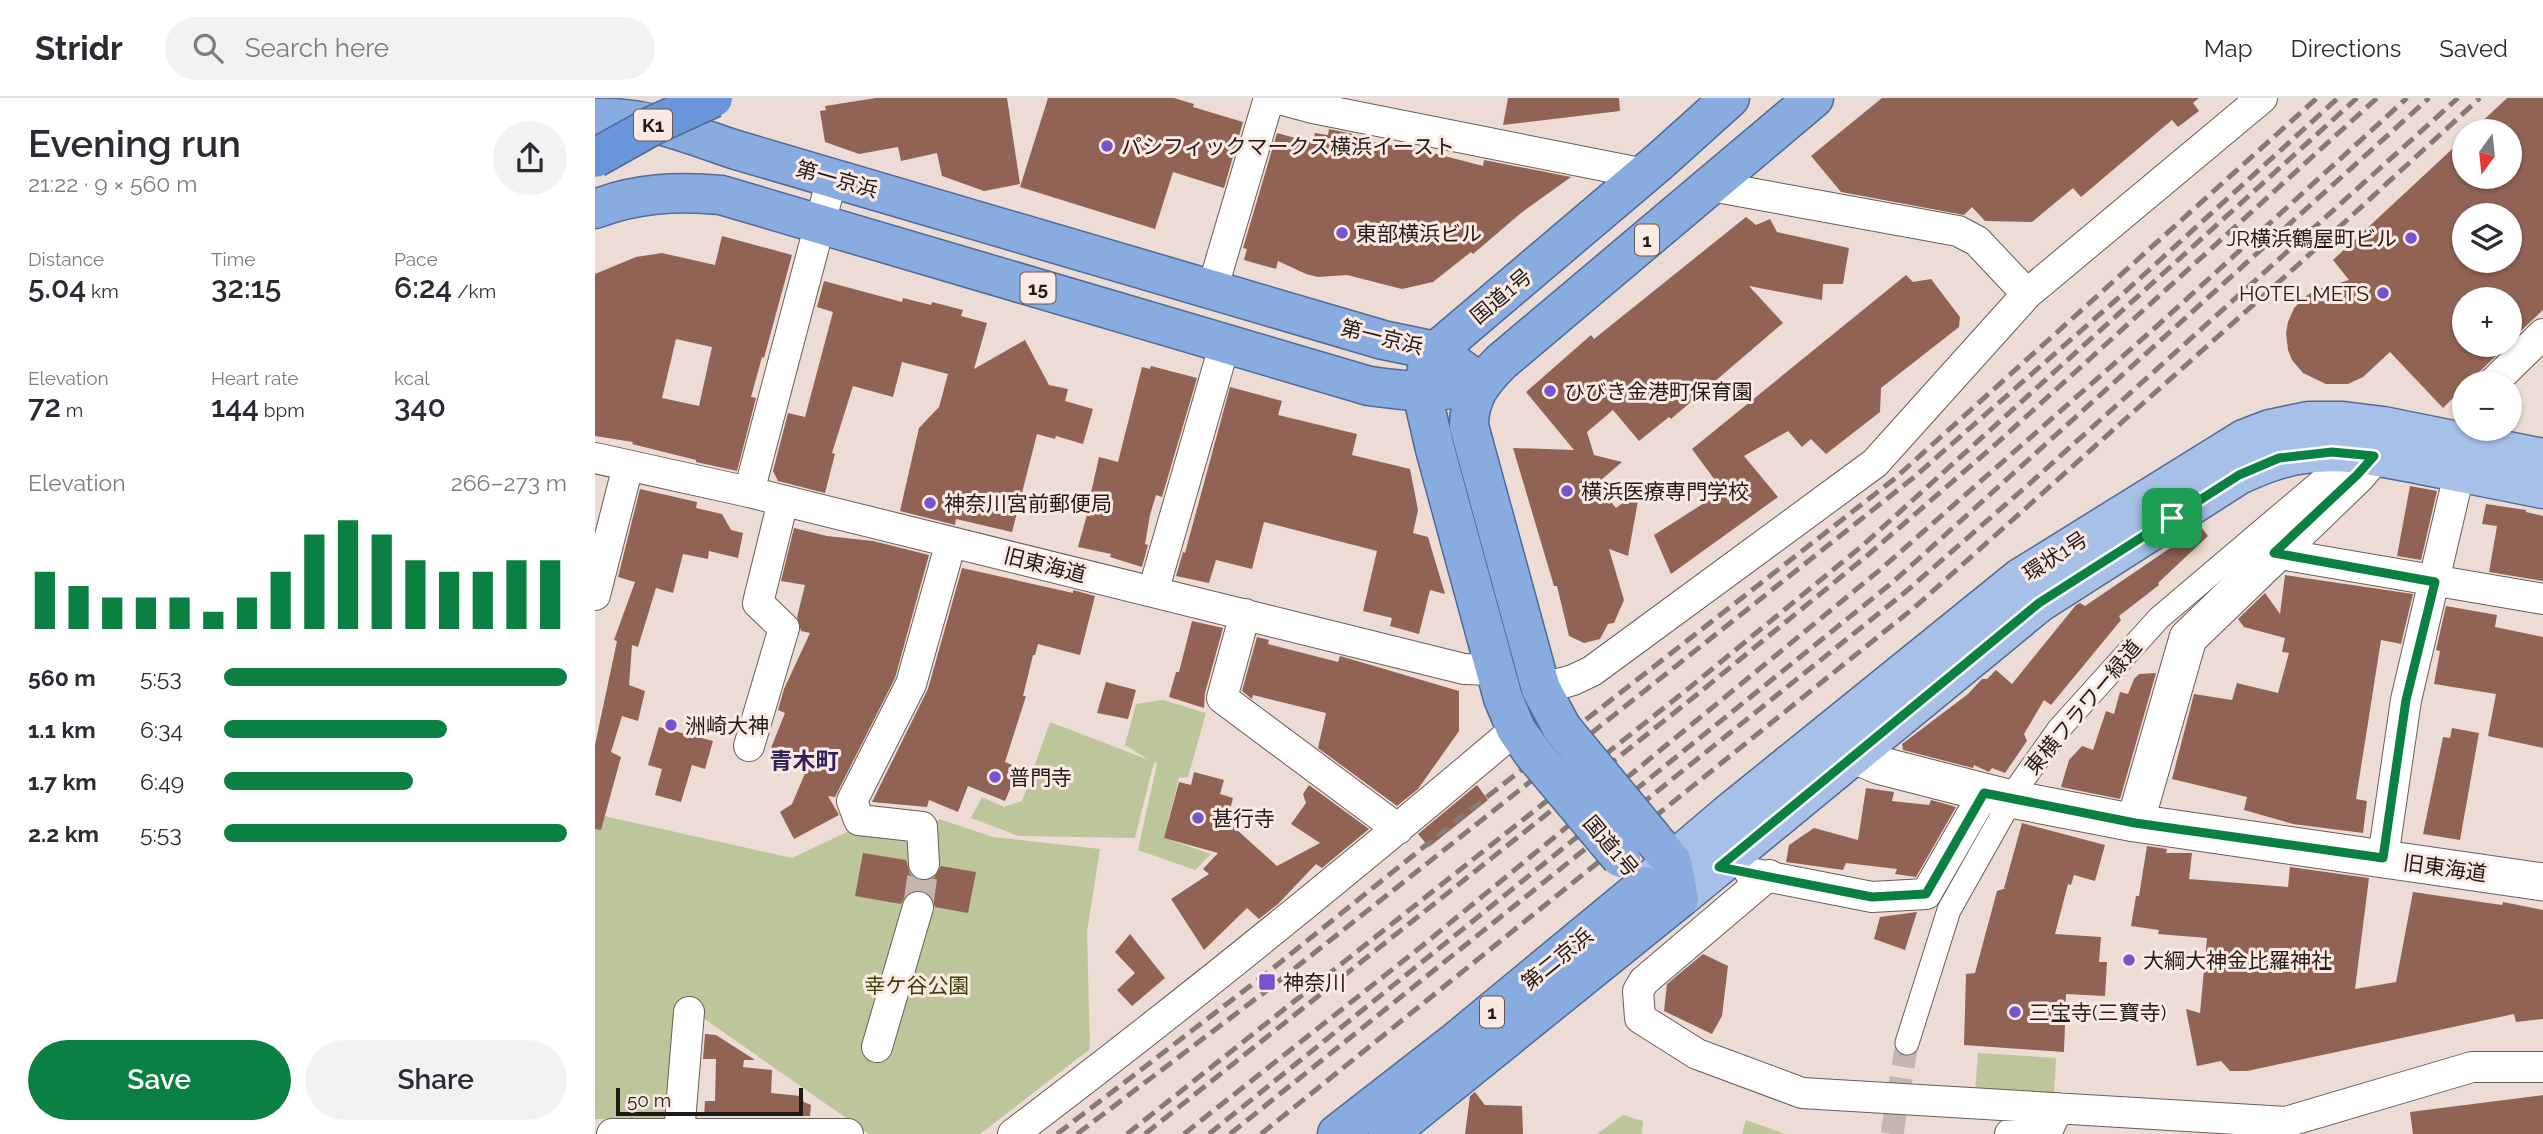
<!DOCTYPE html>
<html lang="en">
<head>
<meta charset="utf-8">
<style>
  body { margin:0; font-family:Raleway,"Noto Sans JP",sans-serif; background:#f2f2f3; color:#2b2b33; height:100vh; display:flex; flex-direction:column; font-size:26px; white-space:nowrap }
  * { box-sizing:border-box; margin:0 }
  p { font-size:23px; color:#7c7c81 }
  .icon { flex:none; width:38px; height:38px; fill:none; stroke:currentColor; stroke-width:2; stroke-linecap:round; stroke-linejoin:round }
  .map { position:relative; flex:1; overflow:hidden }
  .panel { display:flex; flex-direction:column; background:#fff; width:595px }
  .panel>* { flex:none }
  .needle { width:46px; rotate:195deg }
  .controls { position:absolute; left:1857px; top:21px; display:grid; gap:14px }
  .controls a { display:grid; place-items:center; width:70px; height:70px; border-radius:50%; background:#fff; box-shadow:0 2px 5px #0004; font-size:35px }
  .scale { position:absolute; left:21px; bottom:18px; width:187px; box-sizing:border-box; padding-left:7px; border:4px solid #201a18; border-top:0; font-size:19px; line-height:24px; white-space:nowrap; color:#201a18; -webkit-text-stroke:5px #fbe9e2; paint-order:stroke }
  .pin { position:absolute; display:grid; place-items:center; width:60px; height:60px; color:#fff; margin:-30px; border-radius:14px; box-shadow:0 4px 10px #0006 }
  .round { display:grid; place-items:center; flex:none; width:74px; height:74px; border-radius:37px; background:#f2f2f3 }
  .overview { display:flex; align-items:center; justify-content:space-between; height:119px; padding:0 28px }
  h1 { font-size:38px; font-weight:600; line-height:52px }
  .figures { display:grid; grid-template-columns:repeat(3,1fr); gap:10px; height:119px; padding:7px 28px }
  .figures div { display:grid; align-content:center }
  .figures b { font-size:30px; font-weight:600 }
  .figures small { font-size:19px; font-weight:400 }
  .figures p { font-size:19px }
  .chart { height:196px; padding:14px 28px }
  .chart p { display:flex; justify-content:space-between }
  .chart svg { width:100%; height:126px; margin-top:7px; stroke:#0b8043; stroke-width:6 }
  .button { display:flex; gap:14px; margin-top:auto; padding:14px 28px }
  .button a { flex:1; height:80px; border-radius:42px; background:#0b8043; color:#fff; font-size:28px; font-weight:600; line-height:80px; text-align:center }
  .button a+a { background:#f2f2f3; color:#2b2b33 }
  ul { padding:0 28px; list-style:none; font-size:23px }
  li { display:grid; grid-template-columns:112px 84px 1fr; align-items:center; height:52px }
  li i { height:18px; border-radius:9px; background:#0b8043 }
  header { display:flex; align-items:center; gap:42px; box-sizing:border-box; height:98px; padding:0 35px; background:#fff; border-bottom:2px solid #e1e1e2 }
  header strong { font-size:33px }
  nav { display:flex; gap:38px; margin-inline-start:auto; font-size:24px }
  .search { width:490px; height:63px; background:#f2f2f3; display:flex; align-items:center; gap:18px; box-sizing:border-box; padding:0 24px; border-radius:38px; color:#7c7c81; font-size:26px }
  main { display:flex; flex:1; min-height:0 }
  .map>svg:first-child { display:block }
  .green { fill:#bdc59a }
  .building { fill:#906355; fill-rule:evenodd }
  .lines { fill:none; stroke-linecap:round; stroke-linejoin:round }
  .pedestrian-tunnel { stroke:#c4b5af; stroke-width:23; stroke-dasharray:23 11; stroke-linecap:butt }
  .minor-tunnel { stroke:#c4b5af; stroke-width:30; stroke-dasharray:30 15; stroke-linecap:butt }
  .pedestrian-casing { stroke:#6a5c56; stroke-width:25 }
  .minor-casing { stroke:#6a5c56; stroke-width:32 }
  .tertiary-casing { stroke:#6a5c56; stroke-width:39 }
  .primary-casing { stroke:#506b95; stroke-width:41 }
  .trunk-casing { stroke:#506b95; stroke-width:41 }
  .pedestrian { stroke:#fff; stroke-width:23 }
  .minor { stroke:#fff; stroke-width:30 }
  .tertiary { stroke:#fff; stroke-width:37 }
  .primary { stroke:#a6c0e8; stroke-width:38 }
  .trunk { stroke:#88abe0; stroke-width:38 }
  .rail { stroke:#857a75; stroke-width:5; stroke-dasharray:14 7; stroke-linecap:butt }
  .trunk-bridge-casing { stroke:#506b95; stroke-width:41; stroke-linecap:butt }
  .motorway-bridge-casing { stroke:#506b95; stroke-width:41; stroke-linecap:butt }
  .trunk-bridge { stroke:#88abe0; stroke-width:38 }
  .motorway-bridge { stroke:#6a96d9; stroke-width:38 }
  .route-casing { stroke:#fff; stroke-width:14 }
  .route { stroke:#0b8043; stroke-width:9 }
  .poi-dot { fill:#7554ce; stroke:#fbe9e2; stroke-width:2.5 }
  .labels { text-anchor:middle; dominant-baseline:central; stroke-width:6; stroke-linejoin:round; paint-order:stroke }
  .shield { fill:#fbe9e2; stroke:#625855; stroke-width:2 }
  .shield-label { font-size:19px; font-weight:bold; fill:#201a18 }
  .poi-label { font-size:21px; fill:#201a18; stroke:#fbe9e2; text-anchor:start }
  .street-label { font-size:21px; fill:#201a18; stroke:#fbe9e2 }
  .park-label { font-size:21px; fill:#3b420d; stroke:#fbe9e2 }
  .neighbourhood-label { font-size:23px; font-weight:bold; fill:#30205a; stroke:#fbe9e2 }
</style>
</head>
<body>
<header>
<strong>Stridr</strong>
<div class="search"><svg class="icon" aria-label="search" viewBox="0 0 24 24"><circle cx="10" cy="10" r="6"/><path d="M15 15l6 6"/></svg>Search here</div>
<nav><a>Map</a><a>Directions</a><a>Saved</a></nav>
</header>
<main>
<section class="panel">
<div class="overview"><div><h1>Evening run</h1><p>21:22 · 9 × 560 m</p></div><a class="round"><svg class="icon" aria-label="share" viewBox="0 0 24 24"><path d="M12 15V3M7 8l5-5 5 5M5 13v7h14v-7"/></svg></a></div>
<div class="figures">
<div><p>Distance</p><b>5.04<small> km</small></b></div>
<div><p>Time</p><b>32:15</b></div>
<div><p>Pace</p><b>6:24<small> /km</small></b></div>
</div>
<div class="figures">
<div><p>Elevation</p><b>72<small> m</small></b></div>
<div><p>Heart rate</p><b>144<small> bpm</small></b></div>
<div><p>kcal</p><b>340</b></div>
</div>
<div class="chart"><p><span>Elevation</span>266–273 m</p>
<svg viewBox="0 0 160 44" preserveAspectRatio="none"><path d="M5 44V24M15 44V29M25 44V33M35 44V33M45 44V33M55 44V38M65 44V33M75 44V24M85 44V11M95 44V6M105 44V11M115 44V20M125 44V24M135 44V24M145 44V20M155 44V20"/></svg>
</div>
<ul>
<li><b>560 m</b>5:53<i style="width:100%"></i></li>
<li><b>1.1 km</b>6:34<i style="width:65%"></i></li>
<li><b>1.7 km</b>6:49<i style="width:55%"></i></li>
<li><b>2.2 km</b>5:53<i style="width:100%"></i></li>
</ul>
<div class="button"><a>Save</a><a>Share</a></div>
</section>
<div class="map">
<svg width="1948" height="1036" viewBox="0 0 1948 1036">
  <rect width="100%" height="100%" fill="#eddcd5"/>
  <path class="green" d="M568,602L611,615L593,679L584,680L569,740L616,756L600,772L543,752L562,666L559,664L540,740L424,738L376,720L387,699L409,709L427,703L455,624L554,662L530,647L541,606Z
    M0,716L197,760L252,734L335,737L344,721L398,739L505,751L492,834L495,951L385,1036H274L91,908L78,1021H0Z
    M1383,955L1461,960L1459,998L1380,995Z
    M1028,1017L1048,1023L1047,1036H1002Z
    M1151,1022L1190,1036H1147Z"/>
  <path class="building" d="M281,0H412L425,86L389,93L347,78L342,55L306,63L303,49L264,56L230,44L225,13L231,12L230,8Z
    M453,0H579L599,6L598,9L648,24L629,90L578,74L560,131L425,89Z
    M913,0H1024L1025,13L908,27Z
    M1287,0H1604L1598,5L1604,13L1583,29L1577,22L1486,99L1478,90L1437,124L1390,123L1377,109L1369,117L1246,94L1216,58Z
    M1912,0H1948V212L1914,244V201H1869V247H1912L1873,285H1869V289L1848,310L1795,254L1768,279L1753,286H1731L1708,275L1697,262L1693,252L1691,235L1693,224L1699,210L1711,198L1721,192L1754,182L1738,162L1869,40V79H1914V33H1877ZM1869,117H1914V163H1869Z
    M734,31L778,40L777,44L834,54L888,68L889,62L976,79L926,115L878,156L876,154L838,184L807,191L752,177L723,179L711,176L683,163L681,171L649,162L652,151L648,150L682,35L718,45L720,35L733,37Z
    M1151,119L1161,127L1175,121L1182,134L1254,150L1248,186H1228L1227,202L1154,188L1188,225L1076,321L1074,319L1044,343L1018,312L992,334L999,357L1027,364L1006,382L1007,385L1005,383L1001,386L1021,410L1045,392L1033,458L1014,451L1029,502L1019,525L1013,526L1005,541L989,545L974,538L962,488H959L918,350L979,352L931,294L996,237L999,241Z
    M127,138L197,157L169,260L167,259L156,299L161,300L142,373L101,364V362L37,346L38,344L0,338V176L41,159L67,155L120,167ZM81,241L117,249L104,308L67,300Z
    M1311,177L1318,184L1336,181L1365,219L1364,229L1286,290L1285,314L1231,356L1216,341L1207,349L1193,333L1149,358L1183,399L1076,476L1059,437L1128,393L1097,351Z
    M229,183L307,204L308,200L336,207L337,204L368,212L366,218L392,225L379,271L430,242L454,287L473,291L470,303L498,311L488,346L461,338L460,341L442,336L417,434L361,421L360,427L305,413L324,330L344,309L353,276L307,264L298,299L258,288L237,355L240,356L230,395L183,383L178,373L193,315L210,319L238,214L222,209Z
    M556,268L602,280L567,399L561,397L555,417L550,446L553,447L547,469L515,459L516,456L483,449L498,395H496L504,359L523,364L547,269L555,271Z
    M635,289L687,303L683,317L762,336L757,357L815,371L823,412L818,435L833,439L850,496L835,492L824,536L795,528L797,520L768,513L782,453L669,424L657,471L621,462L614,485L581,478L588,454L590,455Z
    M1815,388L1842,393L1826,462L1802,458Z
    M45,391L102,404L101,410L127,416L136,432L148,435L143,460L114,453L113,461L88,456L78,495L61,490L43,549L37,547L34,587L50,593L43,623L27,618L16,654L26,659L6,732L0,731V647L22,543L19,542L40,484L23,479Z
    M1891,406L1931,412V414L1948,418V483L1894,474L1902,428L1887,426Z
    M1606,429L1613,438L1563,485L1564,487L1524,518L1526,522L1456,607L1449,602L1429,636L1432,643L1410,675L1397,670L1394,674L1379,667L1378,670L1308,652L1307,646L1373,596L1387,581H1392L1401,572L1417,586L1481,507L1485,505L1490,508Z
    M199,430L232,438L278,443L334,457L300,580L240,699L233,698L244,717L199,741L185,714L197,706L214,666L176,650L190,615L183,612L189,591L215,535L206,533L202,519L210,487L186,483Z
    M367,470L478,495V492L500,498L485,557L443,546L440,557H438L428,598H431L410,664L424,670L410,703L373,688L363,714L334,702L332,709L277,704L333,591Z
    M1690,477L1818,496L1806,546L1786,542L1761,701L1772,703L1768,735L1698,726L1649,712L1652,699L1577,681L1599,596L1637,602L1642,585L1683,595L1694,555L1687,554L1690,540L1649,529L1643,521L1670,495L1685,516Z
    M1851,508L1902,517L1900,529L1948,539V650L1893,638L1901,596L1839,586L1845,553L1841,552Z
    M597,523L628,530L610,595L609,610L574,599L581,574H584Z
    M662,539L674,542L673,546L743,564L745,558L864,593V633L823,691L802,708L723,650L731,615L658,597L657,601L647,593Z
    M1561,575L1525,701L1466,689L1474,662L1487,648L1498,652L1511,613L1519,616L1525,594L1533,596L1539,581L1544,576Z
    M511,584L541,592L533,621L502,615Z
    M64,629L118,643L110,671L97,667L86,704L60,697L67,671L53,667Z
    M1857,630L1884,635L1865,742L1828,736L1848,639L1855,640Z
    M599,674L629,682L625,696L638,700L632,723L682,768L725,745L696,726L711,705L708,696L714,687L774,731L727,770L721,766L683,806L664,821L652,810L609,852L576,801L614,776L608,771L623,755L569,740L584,684L596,687Z
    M882,687L893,702L834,749L823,736Z
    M1271,690L1299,694L1297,703L1334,707L1336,702L1361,709L1321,779L1300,776L1302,771L1251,765L1248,772L1191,764L1194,747L1219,730L1263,742Z
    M1427,725L1510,747L1500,783L1479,777L1476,787L1473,786L1460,836L1506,839L1504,864H1512L1510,898L1471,896L1469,954L1369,947L1371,876L1380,875L1402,793L1411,790H1409Z
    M1552,748L1572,751L1571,755H1597L1594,781L1693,789L1695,769L1774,780L1760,891L1801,884L1818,794L1907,807L1908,804L1948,812V921L1921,924L1919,916L1652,973H1635L1626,963L1602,968L1591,911L1605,915L1612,840L1563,836L1564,832L1536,828L1541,798H1544Z
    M268,755L311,762L315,776L321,781L329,783L339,780L346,768L381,774L373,815L340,809L336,797L327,792H318L311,796L306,806L260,798Z
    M1322,814L1310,852L1279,841L1285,819Z
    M535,836L570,880L537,908L522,892L540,875L520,854Z
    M1108,856L1133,868L1127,918L1117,936L1069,913L1072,886Z
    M110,936L121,937L160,962H149L148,969L177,972L176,995L206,998L209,1004L216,1007L215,1018H109L110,1003H120L121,961H108Z
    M880,994L890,1007L927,1008L928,1036H870L875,998Z
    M1948,997V1036H1818L1815,1014Z"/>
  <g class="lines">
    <path class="pedestrian-tunnel" d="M1297,1036L1312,945"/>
    <path class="minor-tunnel" d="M323,809L329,766"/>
    <g class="pedestrian-casing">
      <path id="pedestrian" d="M1312,945L1354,812L1425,686L1464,631L1564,520L1735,375"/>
    </g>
    <g class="minor-casing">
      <path id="minor" d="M681,0L718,10L1050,76
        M1116,88L1363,133L1382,143L1432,196
        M617,192L674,0
        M1898,285L1948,236
        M0,360L154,394L869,571L900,572
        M154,394L237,80
        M1679,455L1948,501
        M558,494L630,245
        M0,497L33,368
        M650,516L627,600L803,731
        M946,591L978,582L997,573L1280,365L1432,196L1667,0
        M154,648L189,530L163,505L188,403
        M1788,760L1811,602L1860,393L1865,354
        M329,766L327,729L264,722L257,703L316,586L356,444
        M1155,775L1277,799L1331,796L1389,695
        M1174,777L1049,883L1043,893L1045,920L1102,956L1207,995L1691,1024L1877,969H1948
        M282,949L323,809
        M17,1036H253
        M84,1036L94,914
        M418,1036C590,906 757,770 921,631
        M1415,1036L1453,1031L1463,1010"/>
    </g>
    <g class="tertiary-casing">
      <path id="tertiary" d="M1258,656L1283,667L1416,701L1540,725L1948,784
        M1540,725L1593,540L1762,377L1779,357"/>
    </g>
    <g class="primary-casing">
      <path id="primary" d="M1053,784L1133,716L1425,480L1649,341L1675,331L1713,323H1748L1788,328L1948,360
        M1084,801L1444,505L1644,377C1666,367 1686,359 1710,356C1749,350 1789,360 1827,367C1867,375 1908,383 1948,391"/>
    </g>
    <g class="trunk-casing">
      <path id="trunk" d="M0,20C52,18 90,35 138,51L788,242L841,253L886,285
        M0,111C41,95 82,93 126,97L774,288C819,294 840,297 886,285
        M967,630L946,591L874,328C874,299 887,283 906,264L1219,0
        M937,654L921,631L908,600L840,351L827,295L833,266L841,253L1065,63L1135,0
        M1055,737L1077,764L1084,801
        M742,1036L859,945L1049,788
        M793,1036L1084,801"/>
    </g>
    <use href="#pedestrian" class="pedestrian"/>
    <use href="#minor" class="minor"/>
    <use href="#tertiary" class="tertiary"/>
    <use href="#primary" class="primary"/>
    <use href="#trunk" class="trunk"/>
    <path class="rail" d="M462,1036L667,879L861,723L1298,382L1722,0
      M482,1036L675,890L1318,380L1521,202L1743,0
      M532,1036L1094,590L1267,448L1762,0
      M550,1036L1099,599L1274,456L1401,346L1782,0
      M589,1036L822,852L1286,471L1562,228L1812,0
      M614,1036L1298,484L1834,0
      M635,1036L1308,496L1433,387L1863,0
      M666,1036L1320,509L1704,166L1885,0"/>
    <g class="trunk-bridge-casing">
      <path id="trunk-bridge" d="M967,630L1055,737
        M937,654L1026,760"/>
    </g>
    <g class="motorway-bridge-casing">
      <path id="motorway-bridge" d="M0,60L59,27L118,0"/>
    </g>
    <use href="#trunk-bridge" class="trunk-bridge"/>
    <use href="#motorway-bridge" class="motorway-bridge"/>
  </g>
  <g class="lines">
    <g class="route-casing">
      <path id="route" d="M1737,354L1779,358L1762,377L1679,455L1840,484L1811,602L1788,760L1540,725L1389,695L1331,796L1277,799L1124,769L1444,505L1644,377L1684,360Z"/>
    </g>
    <use href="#route" class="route"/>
  </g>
  <g class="poi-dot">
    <circle cx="512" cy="48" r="7"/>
    <circle cx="747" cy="135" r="7"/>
    <circle cx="1816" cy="140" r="7"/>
    <circle cx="1788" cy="195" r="7"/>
    <circle cx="955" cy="293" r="7"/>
    <circle cx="972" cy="393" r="7"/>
    <circle cx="335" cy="405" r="7"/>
    <circle cx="76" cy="627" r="7"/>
    <circle cx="400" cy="679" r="7"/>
    <circle cx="603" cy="720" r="7"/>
    <circle cx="1534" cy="862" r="7"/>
    <rect x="663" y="875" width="18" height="18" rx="3.5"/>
    <circle cx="1420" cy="914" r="7"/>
  </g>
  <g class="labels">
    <g class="shield">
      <rect x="39" y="11.5" width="38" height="31" rx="5"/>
      <rect x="1040" y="126.5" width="24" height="31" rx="5"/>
      <rect x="425.5" y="174.5" width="35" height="31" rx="5"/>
      <rect x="885" y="898.5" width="24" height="31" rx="5"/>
    </g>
    <g class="shield-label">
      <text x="58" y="27">K1</text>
      <text x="1052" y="142">1</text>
      <text x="443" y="190">15</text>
      <text x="897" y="914">1</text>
    </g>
    <g class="poi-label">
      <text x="526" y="48">パシフィックマークス横浜イースト</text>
      <text x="761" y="135">東部横浜ビル</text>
      <text x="1802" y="140" text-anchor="end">JR横浜鶴屋町ビル</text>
      <text x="1774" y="195" text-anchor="end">HOTEL METS</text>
      <text x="969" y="293">ひびき金港町保育園</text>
      <text x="986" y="393">横浜医療専門学校</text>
      <text x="349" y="405">神奈川宮前郵便局</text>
      <text x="90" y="627">洲崎大神</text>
      <text x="414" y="679">普門寺</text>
      <text x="617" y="720">甚行寺</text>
      <text x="1548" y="862">大綱大神金比羅神社</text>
      <text x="688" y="884">神奈川</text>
      <text x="1434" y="914">三宝寺(三寶寺)</text>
    </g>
    <g class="street-label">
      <text transform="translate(242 81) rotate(16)">第一京浜</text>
      <text transform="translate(906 198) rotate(-40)">国道1号</text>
      <text transform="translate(787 239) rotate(14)">第一京浜</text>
      <text transform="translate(1460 458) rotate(-33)">環状1号</text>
      <text transform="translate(450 467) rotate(14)">旧東海道</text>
      <text transform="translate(1488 609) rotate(-50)">東横フラワー緑道</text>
      <text transform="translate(1016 748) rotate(50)">国道1号</text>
      <text transform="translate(1850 770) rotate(8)">旧東海道</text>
      <text transform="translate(962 861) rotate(-39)">第二京浜</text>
    </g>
    <g class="park-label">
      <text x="322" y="887">幸ケ谷公園</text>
    </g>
    <g class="neighbourhood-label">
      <text x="209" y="662">青木町</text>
    </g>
  </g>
</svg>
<div class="controls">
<a><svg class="needle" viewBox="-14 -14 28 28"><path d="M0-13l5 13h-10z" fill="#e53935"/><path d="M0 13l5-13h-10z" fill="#7c7c81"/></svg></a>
<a><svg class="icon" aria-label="layers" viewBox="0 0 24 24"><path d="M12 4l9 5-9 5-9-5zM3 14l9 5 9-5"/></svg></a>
<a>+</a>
<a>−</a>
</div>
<div class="scale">50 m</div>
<div class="pin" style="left:1577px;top:420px;background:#1e9e55"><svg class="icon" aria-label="arrive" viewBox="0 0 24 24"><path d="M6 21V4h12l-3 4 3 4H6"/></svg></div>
</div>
</main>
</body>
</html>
